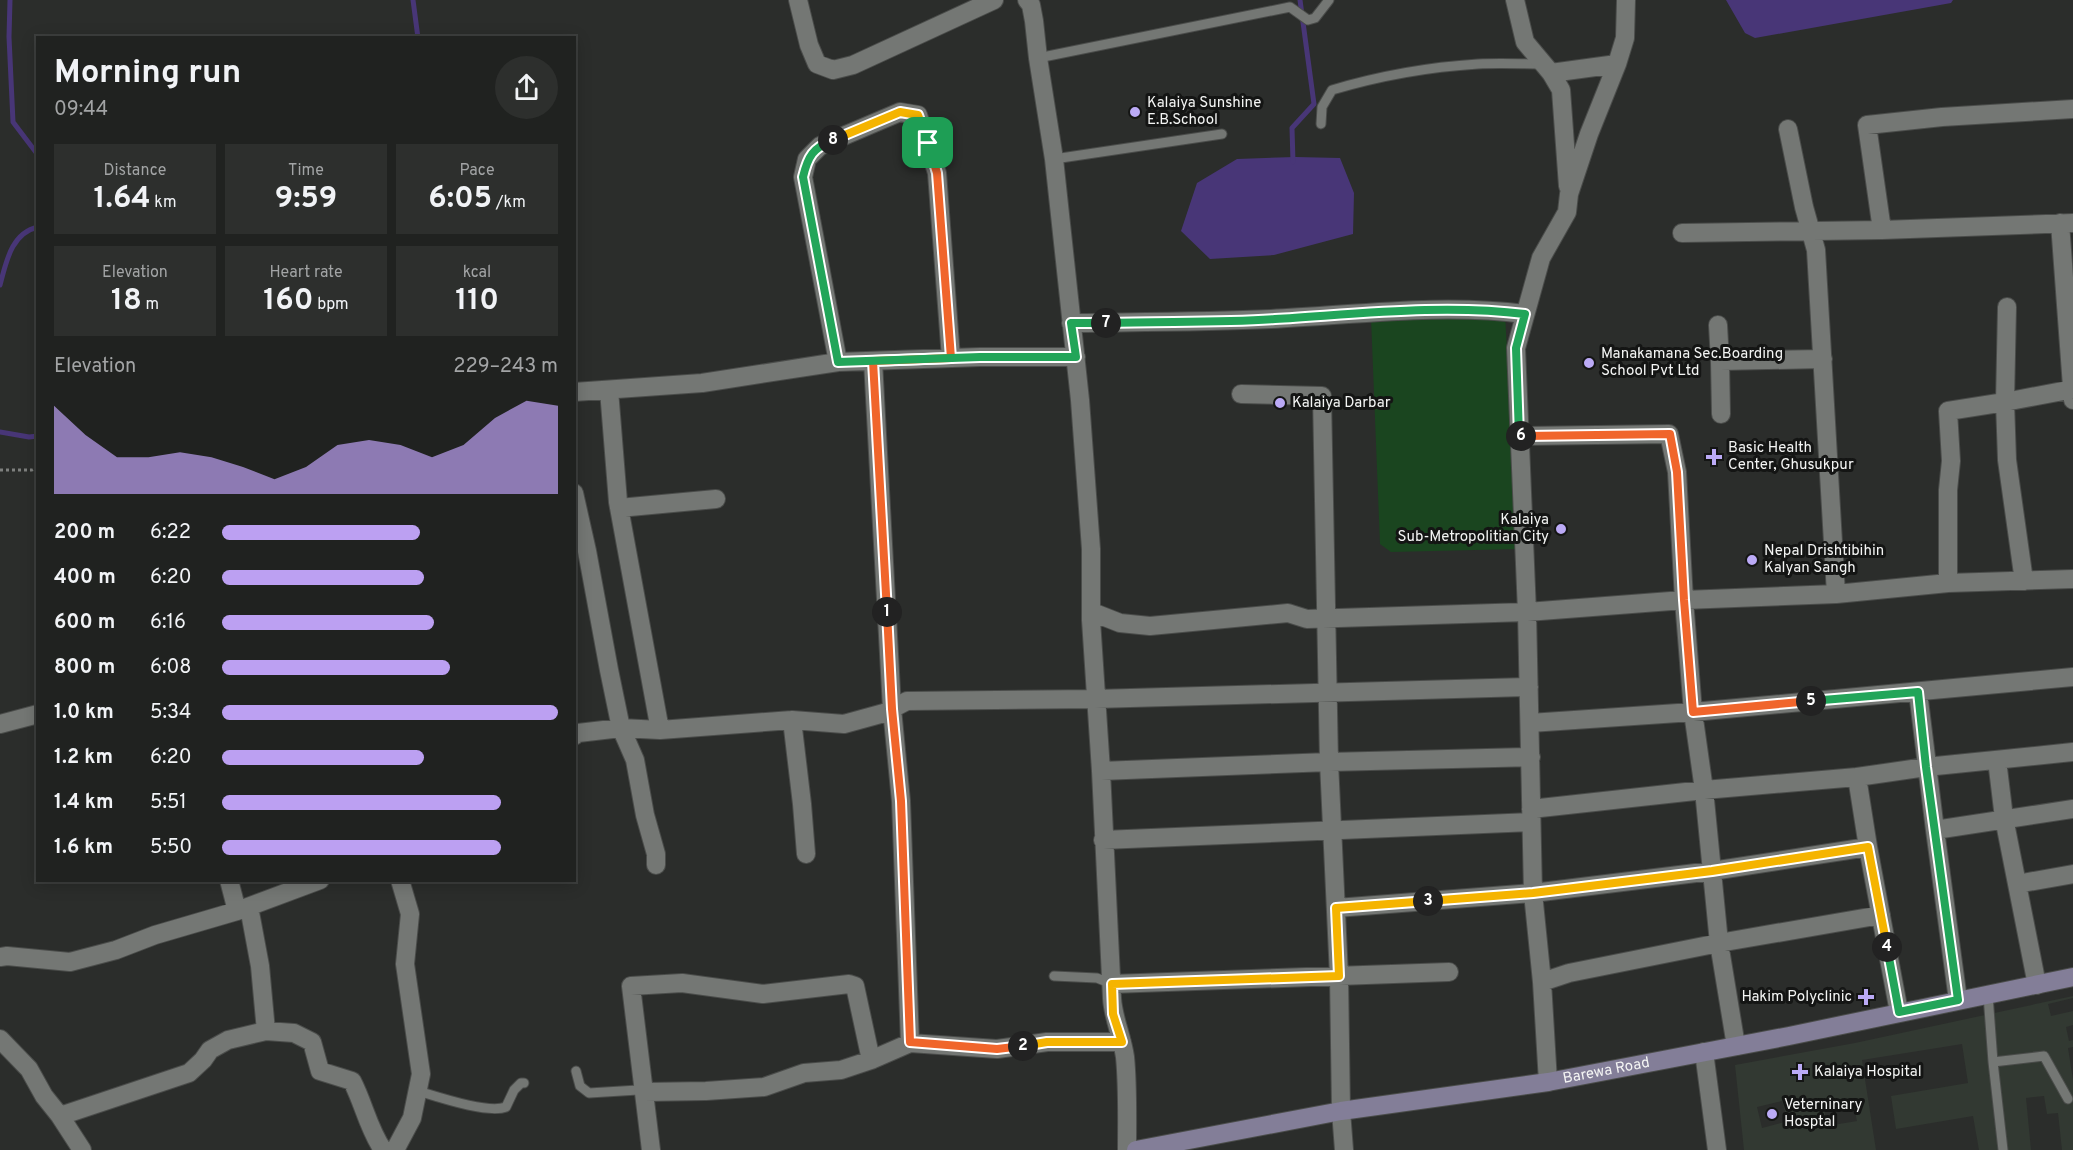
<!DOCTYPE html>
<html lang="en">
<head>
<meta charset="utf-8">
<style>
  body { margin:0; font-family:Overpass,sans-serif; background:#2d2f2d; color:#f1f3f6; height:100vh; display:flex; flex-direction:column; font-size:22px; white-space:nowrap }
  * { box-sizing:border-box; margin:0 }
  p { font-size:20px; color:#a2a4a5 }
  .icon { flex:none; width:33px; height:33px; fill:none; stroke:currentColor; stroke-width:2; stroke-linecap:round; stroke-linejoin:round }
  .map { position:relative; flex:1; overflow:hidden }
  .side { position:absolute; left:36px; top:36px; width:540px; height:846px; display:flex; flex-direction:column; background:#202220; border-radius:0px; box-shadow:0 3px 15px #0003,0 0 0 2px #3d3f3e }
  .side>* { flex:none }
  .pin { position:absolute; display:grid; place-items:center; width:51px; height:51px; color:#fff; margin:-26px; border-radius:12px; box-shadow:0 3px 9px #0006 }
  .km { position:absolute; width:30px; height:30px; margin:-15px; border-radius:50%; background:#222; color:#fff; font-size:16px; line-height:30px; text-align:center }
  .round { display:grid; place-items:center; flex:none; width:63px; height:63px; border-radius:32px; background:#2d2f2d }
  .head { display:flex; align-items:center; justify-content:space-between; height:102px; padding:0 18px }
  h1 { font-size:33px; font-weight:700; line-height:45px }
  .metrics { display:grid; grid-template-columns:repeat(3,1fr); gap:9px; height:102px; padding:6px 18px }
  .metrics div { display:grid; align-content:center; border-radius:0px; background:#2d2f2d; text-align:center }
  .metrics b { font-size:30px; font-weight:700 }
  .metrics small { font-size:16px; font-weight:400 }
  .metrics p { font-size:16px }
  .chart { height:168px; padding:12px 18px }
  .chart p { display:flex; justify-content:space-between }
  .chart svg { width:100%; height:108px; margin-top:6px; fill:#bca0f2; opacity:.7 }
  ul { padding:0 18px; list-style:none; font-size:20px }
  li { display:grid; grid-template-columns:96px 72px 1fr; align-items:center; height:45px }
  li i { height:15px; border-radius:8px; background:#bca0f2 }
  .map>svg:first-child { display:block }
  .built { fill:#323932; fill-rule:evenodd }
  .green { fill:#1a451f }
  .water { fill:#483677 }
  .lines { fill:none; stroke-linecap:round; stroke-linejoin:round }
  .stream { stroke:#483677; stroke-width:5 }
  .service-casing { stroke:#4a4c4a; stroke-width:11 }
  .minor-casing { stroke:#4a4c4a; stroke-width:20 }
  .secondary-casing { stroke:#4a4c4a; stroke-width:20 }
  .path { stroke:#7e807e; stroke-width:3; stroke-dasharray:3 3; stroke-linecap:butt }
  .service { stroke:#747774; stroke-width:9 }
  .minor { stroke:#747774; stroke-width:18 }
  .secondary { stroke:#837e98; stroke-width:18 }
  .split-1-casing { stroke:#fff; stroke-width:12 }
  .split-2-casing { stroke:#fff; stroke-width:12 }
  .split-3-casing { stroke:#fff; stroke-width:12 }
  .split-4-casing { stroke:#fff; stroke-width:12 }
  .split-5-casing { stroke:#fff; stroke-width:12 }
  .split-6-casing { stroke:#fff; stroke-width:12 }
  .split-7-casing { stroke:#fff; stroke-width:12 }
  .split-8-casing { stroke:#fff; stroke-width:12 }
  .split-9-casing { stroke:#fff; stroke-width:12 }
  .split-1 { stroke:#f0652b; stroke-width:8 }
  .split-2 { stroke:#f0652b; stroke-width:8 }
  .split-3 { stroke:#f5b400; stroke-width:8 }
  .split-4 { stroke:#f5b400; stroke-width:8 }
  .split-5 { stroke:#22a559; stroke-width:8 }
  .split-6 { stroke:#f0652b; stroke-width:8 }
  .split-7 { stroke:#22a559; stroke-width:8 }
  .split-8 { stroke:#22a559; stroke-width:8 }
  .split-9 { stroke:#f5b400; stroke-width:8 }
  .poi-dot { fill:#bbaaf6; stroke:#141514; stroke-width:2 }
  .labels { text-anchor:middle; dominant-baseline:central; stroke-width:6; stroke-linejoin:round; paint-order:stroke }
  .poi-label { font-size:15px; fill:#f4f5f4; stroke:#141514; text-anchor:start }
  .street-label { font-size:15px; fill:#f4f5f4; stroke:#141514 }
</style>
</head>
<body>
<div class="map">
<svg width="2073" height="1150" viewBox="0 0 2073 1150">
  <rect width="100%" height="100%" fill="#2b2d2b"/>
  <path class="built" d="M2073,996V998L2048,1004L2051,1016L2073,1011V1025L2066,1027L2069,1041L2073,1040V1047L2068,1048L2073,1080V1150H2062L2058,1113L2047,1114L2044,1096L2026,1098L2031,1150H1979L1973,1116L1896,1129L1891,1096L1968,1083L1962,1044L1862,1060L1876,1150H1744L1735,1065L1855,1043ZM1852,1098L1857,1121L1827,1126L1823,1103ZM1782,1101L1788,1121L1762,1128L1757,1107Z"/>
  <path class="green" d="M1505,314L1518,549L1391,552L1380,544L1371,318Z"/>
  <path class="water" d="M1726,0H1953L1951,3L1755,38L1745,33Z
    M1295,157L1340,158L1354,193L1353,234L1274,255L1210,259L1181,231L1197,183L1237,159Z"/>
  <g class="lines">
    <path class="stream" d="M10,0L9,37L13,122L38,155
      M413,0L418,38
      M1293,162L1292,128L1314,104L1300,0
      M0,285C6,263 11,233 38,227
      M0,432L29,437L38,436"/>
    <g class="service-casing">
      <path id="service" d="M1038,58L1290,7L1308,20L1315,18L1329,0
        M1321,124L1322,107L1332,90C1379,76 1429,67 1478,64C1500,63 1522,64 1543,64
        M1054,159L1222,134
        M1054,976L1097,978L1112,984
        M1988,995L1993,1062L2003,1150
        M1993,1062L2044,1056L2068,1099
        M576,1071L580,1086L589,1093L638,1090L645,1092
        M418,1091C438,1097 488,1114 506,1107L514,1090L521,1083H524"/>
    </g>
    <g class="minor-casing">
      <path id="minor" d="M798,0L809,45L817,64L833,70L853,65L994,0
        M1027,0L1031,5L1034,21L1038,58L1054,159L1080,400L1091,549V620L1101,771L1112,998C1113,1018 1122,1036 1125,1057C1128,1087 1127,1119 1127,1150
        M1515,0L1525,42L1551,73L1561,90L1568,186
        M1551,73L1617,64
        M1788,129L1804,207L1816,250L1836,594
        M2060,223L2073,400
        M1882,230L1867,125L1942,117L2073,109
        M1682,233L1882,230L2073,223
        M1071,323C1138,322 1205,322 1271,319C1356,315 1441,303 1525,314
        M1718,325L1720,361
        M873,361L892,709L901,801L910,1043
        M838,362L803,177L807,159L820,146L900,112L918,115L937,173L951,358
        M609,390L618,502L660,730
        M574,392L702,383L838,362L980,357H1076
        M1241,394L1322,396L1329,762L1339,976L1341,1111L1344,1150
        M1721,414L1720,361L1823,359
        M1519,436L1669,434L1677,472L1684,600L1693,712L1704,790L1719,943L1736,1046
        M574,493L587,551L609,670L621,728L635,760L645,815L656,854V865
        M619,508L716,499
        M2024,581L2007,460L2005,402L2073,389
        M1948,583V490L1951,461L1948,411L2005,402L2007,307
        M1092,612L1120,623L1150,626L1288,613L1307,619L1527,612L1684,600L1836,594L1948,583L2073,579
        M1918,692L1935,830L2073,809
        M792,720L802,804L806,854
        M1530,723L1693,712L2073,677
        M0,724L38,714
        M574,736L578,733L621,728L660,730L792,720L844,724L884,713L907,701L1095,699L1529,687
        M1997,760L2004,818L2037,985
        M1101,771L1329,762L1531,757
        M1857,777L1868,847L1899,1012
        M1531,809L1704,790L1857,777L1926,767L2073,752
        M1935,830L1958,1000
        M1103,840L1531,822
        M229,880L237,911
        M2017,884L2073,874
        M249,907L260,966L266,1031
        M1336,908L1533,893L1712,871L1868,847
        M0,957L7,956L70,962L116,950L155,935L237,911L320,880
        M1542,982L1569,973L1719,943L1881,915
        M1112,984L1449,972
        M0,1039L29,1069L44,1096L60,1116L82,1150
        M1704,1052L1717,1150
        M1548,1082L1542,982L1533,893L1527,612L1516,348L1541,258L1567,212L1569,194L1589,134L1617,64L1625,38L1626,0
        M645,1092L706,1091L764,1087L804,1073L841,1070L871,1060L910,1043L997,1049L1047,1042H1122
        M60,1116L189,1073L203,1060L210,1050L228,1040L266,1031L294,1033L312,1042L320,1071L352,1081C364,1104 368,1128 383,1150
        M395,1150L412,1118L421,1074L405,964L410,914L400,880
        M651,1150L631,986L682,983L763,994L849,984L855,986L871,1060"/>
    </g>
    <g class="secondary-casing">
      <g id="secondary">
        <path id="s1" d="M1136,1150L1341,1111L1548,1082L1789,1036L2073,977"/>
      </g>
    </g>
    <path class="path" d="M0,470H32L38,467"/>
    <use href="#service" class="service"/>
    <use href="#minor" class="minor"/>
    <use href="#secondary" class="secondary"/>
  </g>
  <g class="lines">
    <g class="split-1-casing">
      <path id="split-1" d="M887,612L873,361L951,358L937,173L928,143"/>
    </g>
    <g class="split-2-casing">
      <path id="split-2" d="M887,612L892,709L901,801L910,1042L997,1049L1023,1046"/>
    </g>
    <g class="split-3-casing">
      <path id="split-3" d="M1023,1046L1047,1042H1122L1113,1014L1112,984L1339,976L1336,908L1428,901"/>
    </g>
    <g class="split-4-casing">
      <path id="split-4" d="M1428,901L1533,893L1712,871L1868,847L1887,947"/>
    </g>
    <g class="split-5-casing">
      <path id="split-5" d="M1811,701L1918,692L1926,767L1958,1000L1899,1012L1887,947"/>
    </g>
    <g class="split-6-casing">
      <path id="split-6" d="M1521,436L1670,434L1677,472L1684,600L1693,712L1811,701"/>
    </g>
    <g class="split-7-casing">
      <path id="split-7" d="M1106,323C1162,321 1219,323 1275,319C1358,314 1443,304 1525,314L1516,348L1519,436H1521"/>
    </g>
    <g class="split-8-casing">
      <path id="split-8" d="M833,140C813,148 808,156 803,177L838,362L980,357H1076L1071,323H1106"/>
    </g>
    <g class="split-9-casing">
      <path id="split-9" d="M833,140L900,112L918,115L928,143"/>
    </g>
    <use href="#split-1" class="split-1"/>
    <use href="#split-2" class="split-2"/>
    <use href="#split-3" class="split-3"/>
    <use href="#split-4" class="split-4"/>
    <use href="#split-5" class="split-5"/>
    <use href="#split-6" class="split-6"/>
    <use href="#split-7" class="split-7"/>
    <use href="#split-8" class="split-8"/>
    <use href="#split-9" class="split-9"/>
  </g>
  <g class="poi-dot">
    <circle cx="1135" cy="112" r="6"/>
    <circle cx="1589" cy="363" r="6"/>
    <circle cx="1280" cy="403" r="6"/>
    <path d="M1711 448h6v6h6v6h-6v6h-6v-6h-6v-6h6z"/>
    <circle cx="1561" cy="529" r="6"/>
    <circle cx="1752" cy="560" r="6"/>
    <path d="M1863 988h6v6h6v6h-6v6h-6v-6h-6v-6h6z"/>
    <path d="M1797 1063h6v6h6v6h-6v6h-6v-6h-6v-6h6z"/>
    <circle cx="1772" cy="1114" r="6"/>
  </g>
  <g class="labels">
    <g class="poi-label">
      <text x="1147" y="103">Kalaiya Sunshine<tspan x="1147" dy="17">E.B.School</tspan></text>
      <text x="1601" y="354">Manakamana Sec.Boarding<tspan x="1601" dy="17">School Pvt Ltd</tspan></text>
      <text x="1292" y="403">Kalaiya Darbar</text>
      <text x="1728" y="448">Basic Health<tspan x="1728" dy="17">Center, Ghusukpur</tspan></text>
      <text x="1549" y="520" text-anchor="end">Kalaiya<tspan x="1549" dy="17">Sub-Metropolitian City</tspan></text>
      <text x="1764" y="551">Nepal Drishtibihin<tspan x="1764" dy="17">Kalyan Sangh</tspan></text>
      <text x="1852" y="997" text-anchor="end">Hakim Polyclinic</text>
      <text x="1814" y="1072">Kalaiya Hospital</text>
      <text x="1784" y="1105">Veterninary<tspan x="1784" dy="17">Hosptal</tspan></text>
    </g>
    <g class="street-label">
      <text stroke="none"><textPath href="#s1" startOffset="477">Barewa Road</textPath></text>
    </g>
  </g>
</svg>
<div class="pin" style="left:928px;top:143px;background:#1e9e55"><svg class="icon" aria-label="arrive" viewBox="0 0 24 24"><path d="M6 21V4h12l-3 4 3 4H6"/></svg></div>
<b class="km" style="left:887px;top:612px">1</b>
<b class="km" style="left:1023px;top:1046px">2</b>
<b class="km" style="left:1428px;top:901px">3</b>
<b class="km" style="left:1887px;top:947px">4</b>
<b class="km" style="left:1811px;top:701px">5</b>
<b class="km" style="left:1521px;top:436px">6</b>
<b class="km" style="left:1106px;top:323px">7</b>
<b class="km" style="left:833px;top:140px">8</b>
<section class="side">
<div class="head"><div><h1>Morning run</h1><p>09:44</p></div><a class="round"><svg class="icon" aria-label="share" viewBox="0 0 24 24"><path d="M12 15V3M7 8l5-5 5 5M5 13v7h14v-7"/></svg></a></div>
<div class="metrics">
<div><p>Distance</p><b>1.64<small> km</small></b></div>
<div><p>Time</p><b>9:59</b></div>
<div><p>Pace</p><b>6:05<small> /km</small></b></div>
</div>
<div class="metrics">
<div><p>Elevation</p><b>18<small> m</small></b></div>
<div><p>Heart rate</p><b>160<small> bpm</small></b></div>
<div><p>kcal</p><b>110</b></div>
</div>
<div class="chart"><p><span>Elevation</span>229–243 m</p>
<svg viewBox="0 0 160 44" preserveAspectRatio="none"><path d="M0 44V8L10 20L20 29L30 29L40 27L50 29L60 33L70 38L80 33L90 24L100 22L110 24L120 29L130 24L140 13L150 6L160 8V44z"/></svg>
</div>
<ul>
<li><b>200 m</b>6:22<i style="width:59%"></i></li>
<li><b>400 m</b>6:20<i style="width:60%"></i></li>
<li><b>600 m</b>6:16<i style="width:63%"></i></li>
<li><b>800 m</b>6:08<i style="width:68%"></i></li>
<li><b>1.0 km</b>5:34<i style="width:100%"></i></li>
<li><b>1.2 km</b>6:20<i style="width:60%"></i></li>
<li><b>1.4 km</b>5:51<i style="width:83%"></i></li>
<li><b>1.6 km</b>5:50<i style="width:83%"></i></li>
</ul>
</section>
</div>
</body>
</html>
